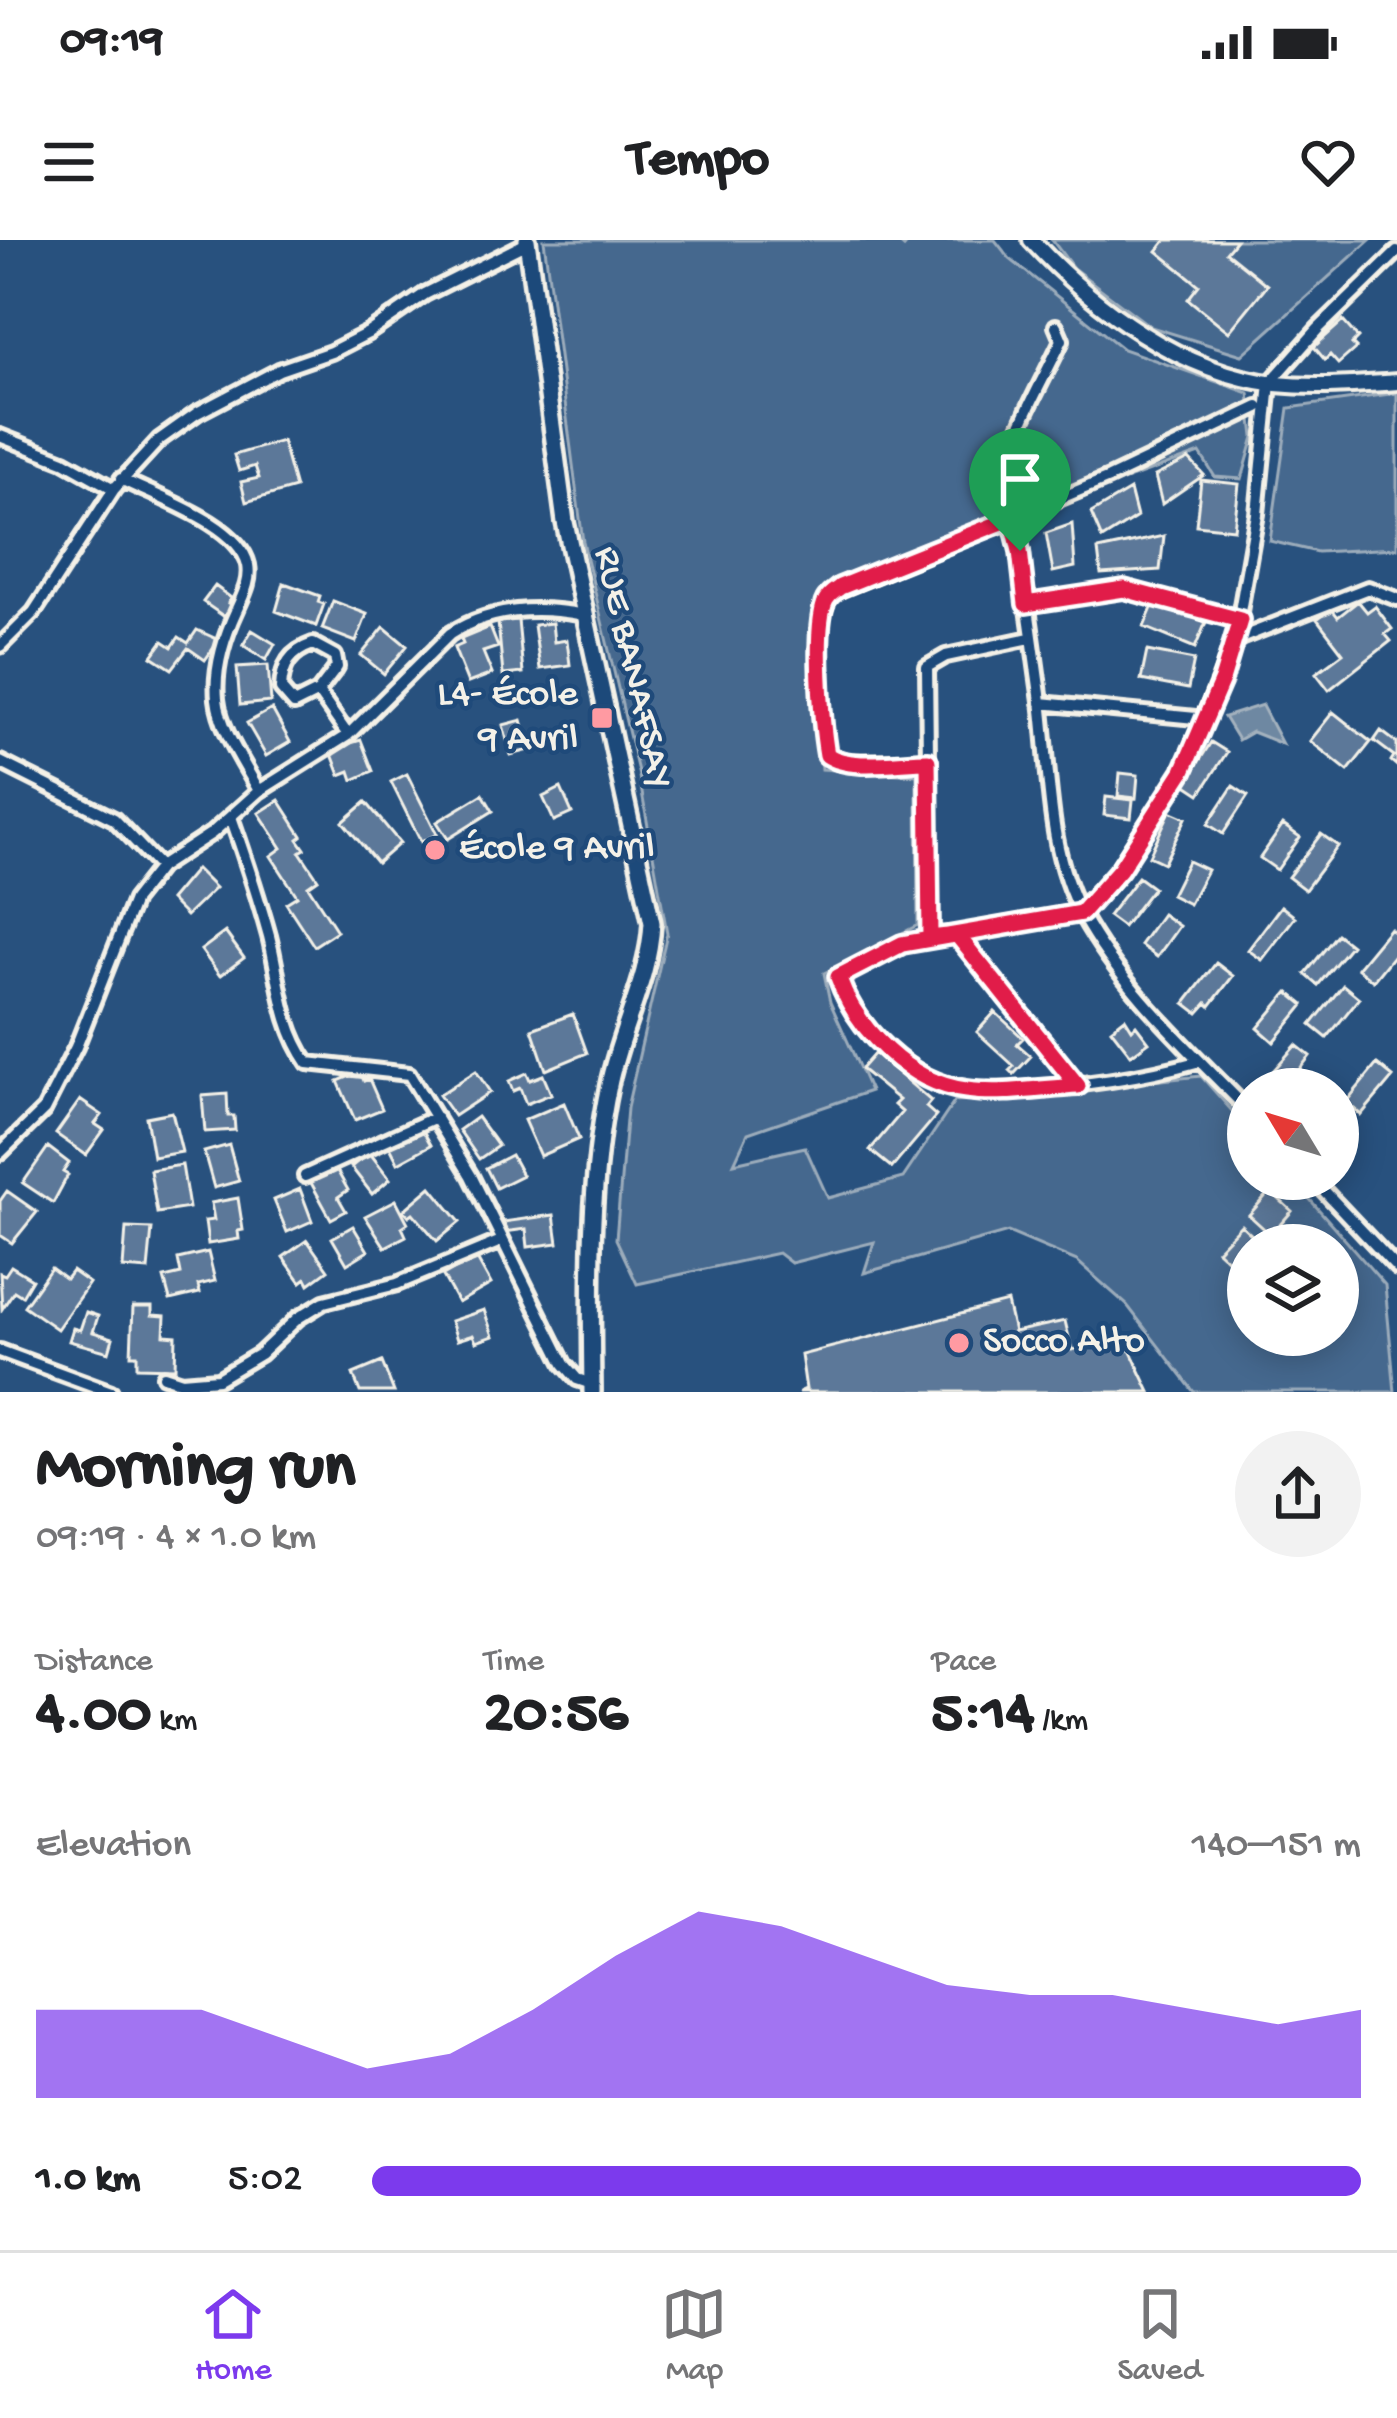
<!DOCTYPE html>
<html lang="en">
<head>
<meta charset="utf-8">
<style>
  body { margin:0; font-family:"Gochi Hand",sans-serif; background:#f2f2f2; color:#202124; height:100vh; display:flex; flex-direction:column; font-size:45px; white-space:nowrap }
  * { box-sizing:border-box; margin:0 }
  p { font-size:39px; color:#757577 }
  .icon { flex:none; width:66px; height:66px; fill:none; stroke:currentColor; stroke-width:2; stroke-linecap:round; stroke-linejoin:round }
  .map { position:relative; height:1152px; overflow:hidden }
  .panel { display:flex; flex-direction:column; background:#fff; flex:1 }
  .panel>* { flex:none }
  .needle { width:78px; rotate:308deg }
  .fabs { position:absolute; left:1227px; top:828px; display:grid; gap:24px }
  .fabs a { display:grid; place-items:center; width:132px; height:132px; border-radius:50%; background:#fff; box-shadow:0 6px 30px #0003; font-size:60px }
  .pin { position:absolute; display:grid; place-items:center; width:102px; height:102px; color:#fff; margin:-123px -51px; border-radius:50% 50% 50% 0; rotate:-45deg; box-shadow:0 0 12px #0007 }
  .pin .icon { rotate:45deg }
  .round { display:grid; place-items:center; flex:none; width:126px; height:126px; border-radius:63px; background:#f2f2f2 }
  .head { display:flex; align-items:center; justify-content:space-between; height:204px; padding:0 36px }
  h1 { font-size:66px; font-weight:700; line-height:90px }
  .stats { display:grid; grid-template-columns:repeat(3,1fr); gap:18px; height:204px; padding:12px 36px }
  .stats div { display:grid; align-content:center }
  .stats b { font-size:60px; font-weight:700 }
  .stats small { font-size:33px; font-weight:400 }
  .stats p { font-size:33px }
  .chart { height:336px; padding:24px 36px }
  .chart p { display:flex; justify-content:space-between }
  .chart svg { width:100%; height:216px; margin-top:12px; fill:#7c3aed; opacity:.7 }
  ul { padding:0 36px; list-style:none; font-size:39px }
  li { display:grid; grid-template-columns:192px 144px 1fr; align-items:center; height:90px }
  li i { height:30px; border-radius:15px; background:#7c3aed }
  .status { display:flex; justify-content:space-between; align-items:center; height:84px; padding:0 60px; background:#fff; direction:ltr }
  .status svg { height:33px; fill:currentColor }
  header { display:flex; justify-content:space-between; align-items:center; height:156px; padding:0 36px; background:#fff; font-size:54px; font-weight:700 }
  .menu { display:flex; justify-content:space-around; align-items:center; height:168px; border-top:3px solid #e0e0e0; background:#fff; font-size:33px; color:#757577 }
  .menu a { display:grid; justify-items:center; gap:6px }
  .menu .current { color:#7c3aed }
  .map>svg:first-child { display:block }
  .green { fill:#45688e; stroke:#9cacbb; stroke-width:3; fill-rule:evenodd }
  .water { fill:#6e88a2; stroke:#a4b2be; stroke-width:3 }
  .building { fill:#5b7899; stroke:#f4f1e8; stroke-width:3 }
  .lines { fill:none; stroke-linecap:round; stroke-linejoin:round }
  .minor-casing { stroke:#f4f1e8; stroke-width:20 }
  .tertiary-casing { stroke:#f4f1e8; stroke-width:22 }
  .secondary-casing { stroke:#f4f1e8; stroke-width:24 }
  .minor { stroke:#1f4a7a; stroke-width:10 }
  .tertiary { stroke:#1f4a7a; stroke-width:14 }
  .secondary { stroke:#1f4a7a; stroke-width:15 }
  .route-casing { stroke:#fff; stroke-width:24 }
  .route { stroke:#e11d48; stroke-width:15 }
  .poi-dot { fill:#ff9aa2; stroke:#1f4a7a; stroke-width:4.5 }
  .labels { text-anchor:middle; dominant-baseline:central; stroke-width:9; stroke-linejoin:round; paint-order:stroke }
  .street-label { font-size:39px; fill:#f4f1e8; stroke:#1f4a7a }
  .poi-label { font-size:39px; fill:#f4f1e8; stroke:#1f4a7a; text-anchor:start }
</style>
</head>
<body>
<div class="status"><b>09:19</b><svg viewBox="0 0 49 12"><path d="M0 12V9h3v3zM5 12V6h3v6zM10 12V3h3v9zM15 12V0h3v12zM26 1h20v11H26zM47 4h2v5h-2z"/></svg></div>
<header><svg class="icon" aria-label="menu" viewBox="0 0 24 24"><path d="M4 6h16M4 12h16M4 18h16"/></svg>Tempo<svg class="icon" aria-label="heart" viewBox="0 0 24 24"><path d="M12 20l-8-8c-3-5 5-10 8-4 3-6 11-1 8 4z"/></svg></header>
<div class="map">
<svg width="1397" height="1152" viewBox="0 0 1397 1152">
  <rect width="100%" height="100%" fill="#28517e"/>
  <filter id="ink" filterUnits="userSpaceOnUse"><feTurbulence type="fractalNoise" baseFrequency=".00833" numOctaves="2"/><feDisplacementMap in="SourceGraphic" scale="24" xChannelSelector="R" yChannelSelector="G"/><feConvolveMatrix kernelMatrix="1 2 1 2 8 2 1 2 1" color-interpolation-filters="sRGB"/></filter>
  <g filter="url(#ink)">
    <path class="green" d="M544,0H896L904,7L910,0H995L1010,19L1123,109L1249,153L1254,197L1242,239L1215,237L1200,213L825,348L813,393L822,529L917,535L918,685L824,733L830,762L870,851L748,893L734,923L805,907L828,958L903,938L955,861L1201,836L1248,889V939H1292L1385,1045L1395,1152H1194L1127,1065L1077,1021L1008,992L864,1033L874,1002L791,1023L778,1013L637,1044L616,999L627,868L667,693L639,536L583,302ZM1248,1005H1338V1095H1248Z
      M1052,0H1370L1242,115L1151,87L1073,28Z
      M1397,153V308L1317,312L1270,301L1289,168Z"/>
    <path class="water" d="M1262,465V466L1282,504L1252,492L1238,500L1224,477Z"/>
    <path class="building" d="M1166,0H1236L1226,12L1267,45L1229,92L1188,59L1199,45L1157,11Z
      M1343,81L1358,98L1352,104L1356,108L1338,124L1330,115L1325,120L1314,107Z
      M282,201L295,248L246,262L241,242L259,238L255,226L239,231L234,215Z
      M1189,219L1204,235L1162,264L1155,236Z
      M1201,240L1239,244L1234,289L1196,285Z
      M1130,250L1137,277L1102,299L1091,273Z
      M1072,284L1075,327L1053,332L1046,293Z
      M1164,296L1160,330L1101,334L1098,310Z
      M284,343L320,356L318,362L324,364L316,386L276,371Z
      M215,346L231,358L228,363L234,367L226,378L203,362Z
      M333,361L367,374L356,402L322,389Z
      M1155,361L1206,382L1195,408L1144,387Z
      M1358,361L1367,372L1375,366L1392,389L1385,394L1391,401L1329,450L1316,433L1343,413L1317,379L1331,368L1338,377Z
      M518,380L523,433L503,435L498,382Z
      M552,383L554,402L567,400L570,425L540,429L534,385Z
      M384,387L407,406L384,434L361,415Z
      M490,387L498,407L483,412L492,434L468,443L454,408L463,404L461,399Z
      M197,390L219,400L205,420L188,408L172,429L152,416L163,401L172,407L179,397L188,403Z
      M252,390L275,404L266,420L243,405Z
      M1147,411L1194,420L1188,449L1141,440Z
      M268,425L271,462L240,465L237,427Z
      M272,469L290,502L266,516L247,483Z
      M1333,472L1371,502L1348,531L1310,501Z
      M522,480L530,510L511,515L503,485Z
      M1381,491L1397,503V526L1391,521L1394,516L1374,501Z
      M361,500L373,531L353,540L350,531L340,535L330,509Z
      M1211,502L1227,512L1200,554L1185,544Z
      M1120,533L1138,535L1136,558L1118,556Z
      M407,534L437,594L421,602L391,542Z
      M1233,546L1248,556L1223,594L1208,584Z
      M561,548L572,573L554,581L543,557Z
      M483,554L493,571L448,599L437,582Z
      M1106,557L1133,560L1131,578L1104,575Z
      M279,560L302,596L298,599L305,609L300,612L318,639L308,646L337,691L314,706L286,663L297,656L271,616L282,608L259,573Z
      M366,562L400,603L377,623L343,582Z
      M1170,571L1186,578L1164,623L1149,616Z
      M1283,585L1300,597L1277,630L1260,618Z
      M1321,594L1338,606L1305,650L1288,637Z
      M1188,621L1207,630L1189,664L1171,655Z
      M196,629L215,648L186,676L170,660Z
      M1138,637L1153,648L1123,687L1108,676Z
      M1281,666L1295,677L1262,720L1248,710Z
      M1162,674L1179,686L1157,717L1140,705Z
      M1390,688L1397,695V711L1373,741L1357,728Z
      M225,692L244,718L220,736L201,710Z
      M1337,694L1351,705L1318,745L1305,734Z
      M1216,723L1233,736L1210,766L1207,763L1198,773L1185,763Z
      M1343,745L1359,758L1327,798L1311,785Z
      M1288,752L1304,765L1274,802L1258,788Z
      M995,772L1023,798L1017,804L1031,816L1014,834L1010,830L1014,826L977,792Z
      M573,774L587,813L546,830L532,789Z
      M1125,778L1132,789L1136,785L1149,802L1131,815L1111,789Z
      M1296,805L1310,816L1284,849H1271L1263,842Z
      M875,813L931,861L926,867L936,876L892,928L870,910L902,872L894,865L899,860L861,829Z
      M1377,824L1393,837L1361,875L1346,862Z
      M476,831L490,852L454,876L439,855Z
      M360,832L364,841L369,839L382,869L355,880L338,841Z
      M527,833L530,840L543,835L551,854L526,864L520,848L513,851L509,841Z
      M227,854L228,876H234L235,890L205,892L202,856Z
      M80,860L102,875L95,884L104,890L86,915L56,894Z
      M564,863L579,899L540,916L524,880Z
      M172,872L182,912L153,917L146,877Z
      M477,877L498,906L479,919L459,890Z
      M421,887L431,905L398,923L389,905Z
      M229,905L239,941L214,948L204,912Z
      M48,907L69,923L63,932L68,935L53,963L23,943Z
      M369,912L390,939L372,954L351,927Z
      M511,915L522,935L496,948L486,928Z
      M182,925L189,968L157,973L150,930Z
      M335,927L348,950L338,957L346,971L331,979L310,941Z
      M431,947L460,982L437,1001L413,973L409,976L404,970Z
      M300,949L312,981L287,992L274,960Z
      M7,951L37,972L12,1003L0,995V961Z
      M1270,951L1292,971L1271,995L1249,975Z
      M238,958L243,990L238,991L239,999L208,1004L205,981L214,980L211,963Z
      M396,960L408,983L402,987L406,996L385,1007L365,976Z
      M554,975L558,1003L528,1007L526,989L504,992L503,982Z
      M1241,985L1263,1005H1248V1026L1242,1033L1217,1010Z
      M353,986L368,1011L347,1024L332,998Z
      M126,988L152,989L148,1030L123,1028Z
      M307,1000L328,1030L309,1044L306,1038L301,1042L283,1017Z
      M208,1012L215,1041L198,1045L200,1053L170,1060L164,1038L181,1034L178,1019Z
      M476,1017L491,1044L458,1063L443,1036Z
      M11,1026L32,1039L22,1056L14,1051L2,1069L0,1033L5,1035Z
      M51,1028L66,1039L72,1031L89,1043L57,1089L24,1066Z
      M1007,1062L1014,1092L1065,1081L1072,1110L1124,1097L1150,1152H799L806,1149L801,1115Z
      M133,1067H152V1075L165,1076L164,1095L176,1096L175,1128L137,1127V1115H131Z
      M484,1070L493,1096L476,1102L473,1095L457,1100L451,1081Z
      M86,1072L98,1076L93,1092L113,1098L109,1112L69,1101L73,1088L80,1090Z
      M382,1122L394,1152H360L353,1134Z"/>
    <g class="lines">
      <g class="minor-casing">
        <path id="minor" d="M1056,86L1062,100C1042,144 1008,196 1006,245C1004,268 1017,292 1020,316C1028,364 1034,413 1041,461C1050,533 1047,610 1082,675C1123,750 1190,810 1248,870
          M0,196L64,221L114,249
          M121,239C156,257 239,284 248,325C251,341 243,355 237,369C224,397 214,428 217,459C220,490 245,524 259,551
          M1026,364L1124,349L1239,380
          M1235,400L1368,348L1397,359
          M313,404L335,416L337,427L318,452L294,464L281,449C282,425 290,412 313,404Z
          M0,406L34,372L114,249L159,200L197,173L279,130L331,112L368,93L425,54L527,3
          M318,452L348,495
          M1041,463L1206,479
          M928,521L838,522L827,515C820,479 810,382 832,353L1109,238L1258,167
          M0,522L114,579L160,627
          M231,577C245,617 258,656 269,696C280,740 281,785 308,823L409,834L471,936L564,1124L577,1139L592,1144
          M957,695L1078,846
          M930,698L927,427L946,416L1030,398
          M1200,821C1137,839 1074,847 1009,850C994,850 977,853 963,850C907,838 856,790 838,737L902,704L1081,672L1108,645L1183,531L1235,400L1257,274L1270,143L1318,89L1397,12
          M0,913L44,870L76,807L134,660L160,627L212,593L259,551L348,495L450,394C490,368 538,366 584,375
          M305,936L436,877
          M1313,939L1397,1028
          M0,1111L111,1152
          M164,1136L182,1142L218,1139L260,1114L298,1078L324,1062L397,1044L501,1001"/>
      </g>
      <g class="tertiary-casing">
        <path id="tertiary" d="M1031,0C1094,68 1181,133 1276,144C1317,148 1356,145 1397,142"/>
      </g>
      <g class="secondary-casing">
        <path id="secondary" d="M527,0L565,282L652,683C649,740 620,790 609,845C588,944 591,1051 592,1152"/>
      </g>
      <use href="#minor" class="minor"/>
      <use href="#tertiary" class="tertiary"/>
      <use href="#secondary" class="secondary"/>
    </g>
  </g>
  <g class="lines" filter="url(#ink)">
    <g class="route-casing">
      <path id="route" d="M1020,311L1012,278L840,347C834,352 830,353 826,360C813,385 822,486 827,515C850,531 900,521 928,521L930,698L957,695L1078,846C1042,848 1001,855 966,850C909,843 856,789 838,737L902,704L1081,673L1120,629L1183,531L1222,440L1240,380L1124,349L1026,364L1020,311"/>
    </g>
    <use href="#route" class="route"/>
  </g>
  <g class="poi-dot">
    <rect x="590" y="466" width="24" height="24" rx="6"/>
    <circle cx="435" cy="610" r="12"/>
    <circle cx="959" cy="1103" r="12"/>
  </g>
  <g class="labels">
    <g class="street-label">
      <text transform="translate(631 428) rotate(77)">RUE BANAFSAY</text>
    </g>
    <g class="poi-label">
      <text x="578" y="456" text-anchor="end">L4- École<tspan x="578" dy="45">9 Avril</tspan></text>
      <text x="459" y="610">École 9 Avril</text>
      <text x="983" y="1103">Socco Alto</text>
    </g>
  </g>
</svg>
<div class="fabs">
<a><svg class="needle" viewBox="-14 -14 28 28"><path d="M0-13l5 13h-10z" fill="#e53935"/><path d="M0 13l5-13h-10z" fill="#757577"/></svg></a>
<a><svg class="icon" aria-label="layers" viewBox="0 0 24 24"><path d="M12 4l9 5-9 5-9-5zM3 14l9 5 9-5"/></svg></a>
</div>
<div class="pin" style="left:1020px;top:311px;background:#1e9e55"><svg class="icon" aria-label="arrive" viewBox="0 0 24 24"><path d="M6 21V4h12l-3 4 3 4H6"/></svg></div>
</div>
<section class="panel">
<div class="head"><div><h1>Morning run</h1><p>09:19 · 4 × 1.0 km</p></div><a class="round"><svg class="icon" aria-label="share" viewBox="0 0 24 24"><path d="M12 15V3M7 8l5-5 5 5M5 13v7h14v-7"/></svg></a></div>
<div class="stats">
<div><p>Distance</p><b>4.00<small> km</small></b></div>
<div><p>Time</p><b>20:56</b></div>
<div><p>Pace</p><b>5:14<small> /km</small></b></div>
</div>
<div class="chart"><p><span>Elevation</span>140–151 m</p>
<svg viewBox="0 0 160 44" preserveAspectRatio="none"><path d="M0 44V26L10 26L20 26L30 32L40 38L50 35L60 26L70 15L80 6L90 9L100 15L110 21L120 23L130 23L140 26L150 29L160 26V44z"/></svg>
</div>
<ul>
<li><b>1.0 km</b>5:02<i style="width:100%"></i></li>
</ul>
</section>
<nav class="menu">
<a class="current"><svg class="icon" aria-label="home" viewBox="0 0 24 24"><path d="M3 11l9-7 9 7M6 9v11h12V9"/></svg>Home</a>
<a><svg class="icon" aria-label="map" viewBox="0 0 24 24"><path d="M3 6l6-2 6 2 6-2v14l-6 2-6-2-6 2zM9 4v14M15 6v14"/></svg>Map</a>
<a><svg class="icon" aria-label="saved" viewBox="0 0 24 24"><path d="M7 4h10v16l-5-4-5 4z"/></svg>Saved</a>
</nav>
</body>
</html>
